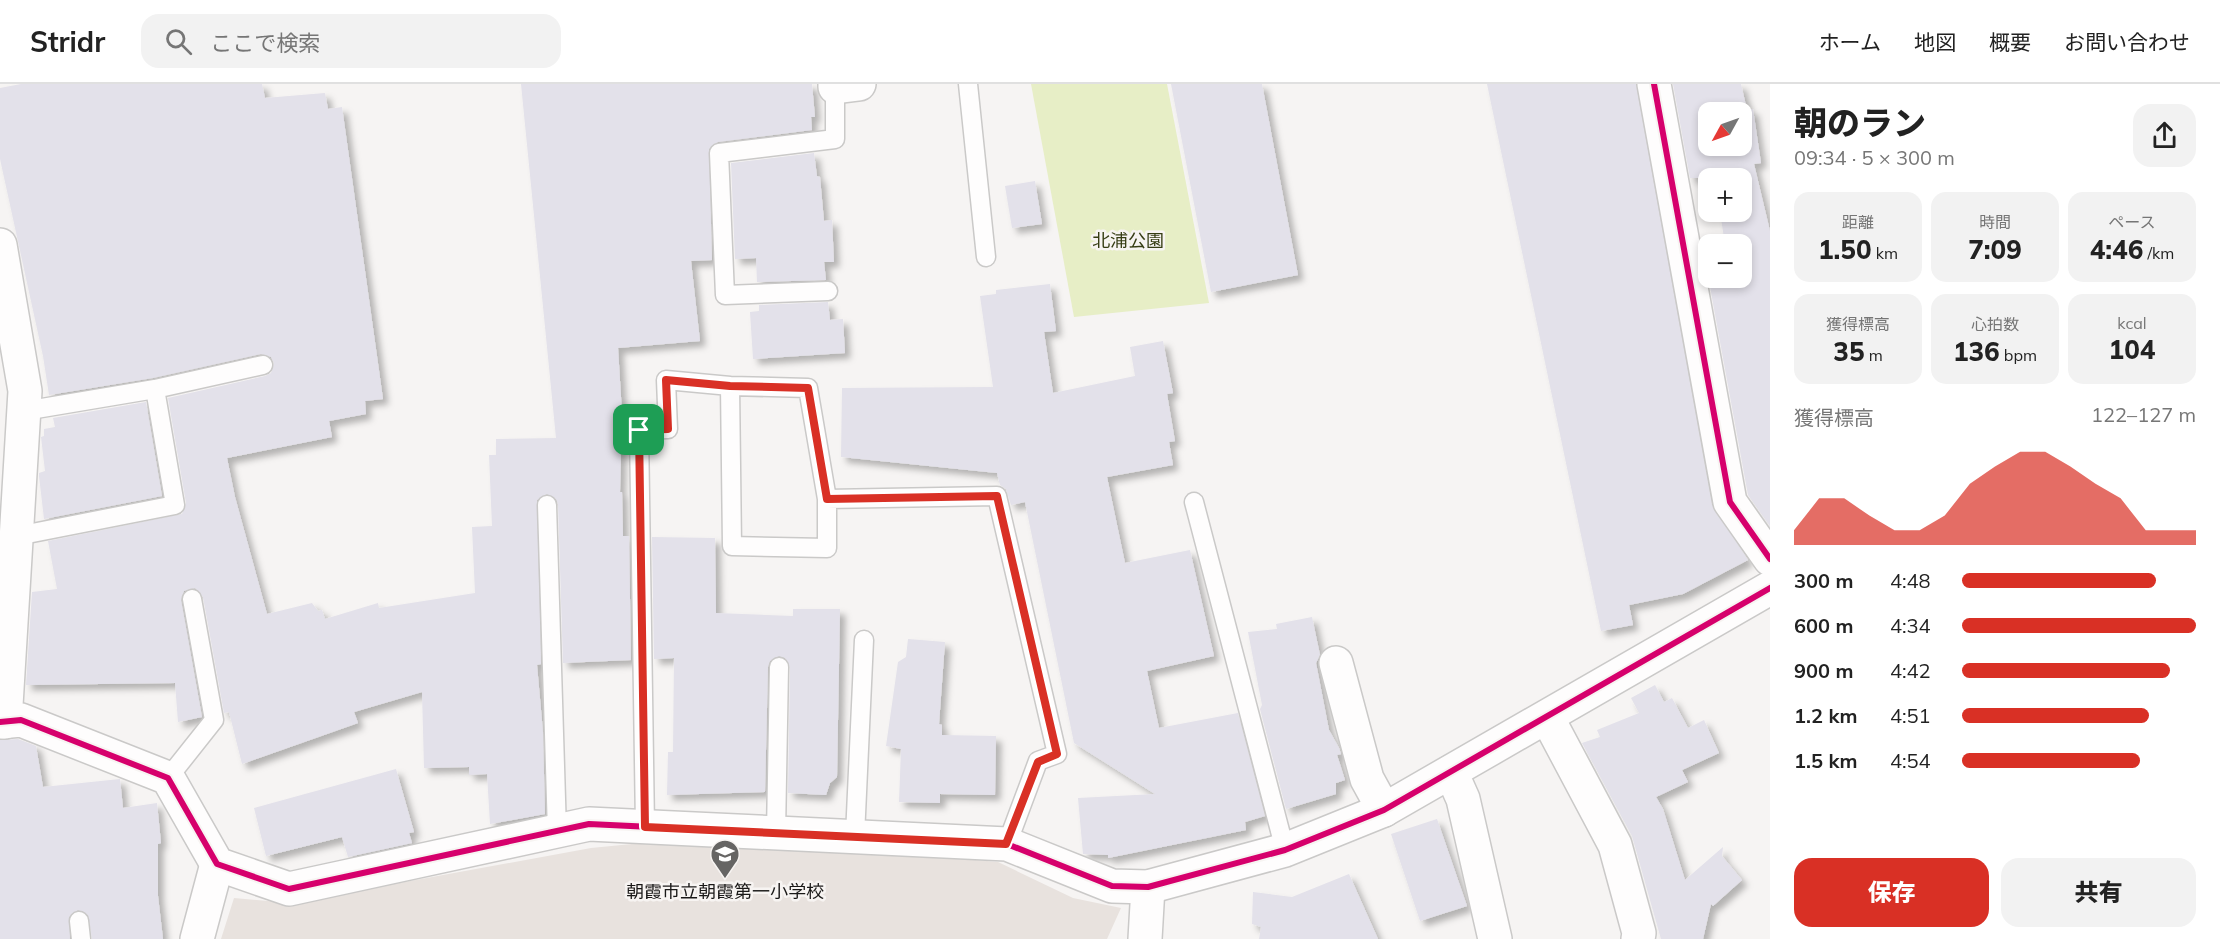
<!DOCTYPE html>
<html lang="ja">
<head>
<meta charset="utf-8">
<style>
  body { margin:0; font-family:Mulish,"Noto Sans JP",sans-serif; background:#f2f2f2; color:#222; height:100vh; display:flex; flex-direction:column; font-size:22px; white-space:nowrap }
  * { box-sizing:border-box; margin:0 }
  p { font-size:20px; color:#767676 }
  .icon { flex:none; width:33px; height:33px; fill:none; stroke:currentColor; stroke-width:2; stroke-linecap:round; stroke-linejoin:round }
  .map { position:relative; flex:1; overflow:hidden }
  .drawer { display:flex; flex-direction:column; background:#fff; width:450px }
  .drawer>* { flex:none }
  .needle { width:39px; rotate:230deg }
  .tools { position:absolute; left:1698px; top:18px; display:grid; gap:12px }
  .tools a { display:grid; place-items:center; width:54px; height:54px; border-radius:12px; background:#fff; box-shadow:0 3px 9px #0003; font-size:30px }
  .pin { position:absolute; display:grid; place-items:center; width:51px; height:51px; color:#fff; margin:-26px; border-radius:12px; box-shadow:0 3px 9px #0006 }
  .round { display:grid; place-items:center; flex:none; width:63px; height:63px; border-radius:18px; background:#f2f2f2 }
  .summary { display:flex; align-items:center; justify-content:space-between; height:102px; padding:0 24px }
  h1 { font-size:33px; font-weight:800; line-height:45px }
  .figures { display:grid; grid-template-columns:repeat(3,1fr); gap:9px; height:102px; padding:6px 24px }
  .figures div { display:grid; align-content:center; border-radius:15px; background:#f2f2f2; text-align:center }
  .figures b { font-size:26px; font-weight:800 }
  .figures small { font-size:16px; font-weight:400 }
  .figures p { font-size:16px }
  .chart { height:168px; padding:12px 24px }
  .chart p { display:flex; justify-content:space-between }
  .chart svg { width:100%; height:108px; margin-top:6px; fill:#d93025; opacity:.7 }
  .button { display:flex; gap:12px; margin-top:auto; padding:12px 24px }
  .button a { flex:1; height:69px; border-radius:18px; background:#d93025; color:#fff; font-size:24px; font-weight:800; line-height:69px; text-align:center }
  .button a+a { background:#f2f2f2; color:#222 }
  ul { padding:0 24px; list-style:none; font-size:20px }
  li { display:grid; grid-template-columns:96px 72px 1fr; align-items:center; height:45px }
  li i { height:15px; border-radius:8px; background:#d93025 }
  header { display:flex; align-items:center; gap:36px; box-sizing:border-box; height:84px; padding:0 30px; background:#fff; border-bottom:2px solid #e0e0e0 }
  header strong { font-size:28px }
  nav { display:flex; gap:33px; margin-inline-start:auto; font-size:21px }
  .search { width:420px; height:54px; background:#f2f2f2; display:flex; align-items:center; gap:15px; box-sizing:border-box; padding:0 21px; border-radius:18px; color:#767676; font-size:22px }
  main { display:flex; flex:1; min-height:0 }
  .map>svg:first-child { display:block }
  .built { fill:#e8e2de }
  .green { fill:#e7eec6 }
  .building { fill:#e3e1ea; fill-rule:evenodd; filter:url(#shadow) }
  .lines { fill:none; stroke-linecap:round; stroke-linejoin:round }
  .lane-casing { stroke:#cac9c8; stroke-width:21 }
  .street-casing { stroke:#cac9c8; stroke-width:36 }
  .secondary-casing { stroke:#cac9c8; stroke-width:36 }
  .lane { stroke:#fefdfd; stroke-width:18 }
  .street { stroke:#fefdfd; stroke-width:33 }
  .secondary { stroke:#fefdfd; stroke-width:33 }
  .cycleway-casing { stroke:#f7f4f2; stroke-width:10 }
  .cycleway { stroke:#d6006c; stroke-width:6 }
  .route-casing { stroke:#fff; stroke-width:12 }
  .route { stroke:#d93025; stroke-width:8 }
  .labels { text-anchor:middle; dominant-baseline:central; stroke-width:5; stroke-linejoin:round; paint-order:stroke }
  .park-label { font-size:18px; fill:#363d14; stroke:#f7f4f2 }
  .poi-label { font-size:18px; fill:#191817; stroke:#f7f4f2 }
</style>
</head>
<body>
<header>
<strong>Stridr</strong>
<div class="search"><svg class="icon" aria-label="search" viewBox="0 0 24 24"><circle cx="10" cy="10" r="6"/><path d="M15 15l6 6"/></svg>ここで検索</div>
<nav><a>ホーム</a><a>地図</a><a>概要</a><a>お問い合わせ</a></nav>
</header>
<main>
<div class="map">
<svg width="1770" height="855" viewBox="0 0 1770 855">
  <defs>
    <filter id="shadow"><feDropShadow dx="5.5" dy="5.5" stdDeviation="3" flood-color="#0004"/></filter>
  </defs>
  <rect width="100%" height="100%" fill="#f6f4f3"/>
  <path class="built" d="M642,759L830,763L998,778L1073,814L1121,824L1107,855H221L234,814L290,819L591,764Z"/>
  <path class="green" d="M1031,0H1167L1209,219L1074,233Z"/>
  <path class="building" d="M21,0H262L265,14L325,9L328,25L342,23L383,315L365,317L366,330L329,337L332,353L227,374L235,413L267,530L312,519L318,527L322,526L325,535L378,519L379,524L475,509L472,443L492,442L489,371H496V355L556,354L521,0H812L815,33H811L812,46L718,58L709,65L712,176L691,177L700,257L618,264L622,329L620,408H622L623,452H629L631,576L563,579L558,420L556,415L547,410L537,416L541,580L537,581L543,648L545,730L490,740L487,690L469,691V683L424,684L422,608L354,628L358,639L242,680L229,628L224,629L203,513L195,504L184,507L181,516L202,633L178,638L175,599L26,601L32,508L57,505L48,457L182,430L186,419L168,314L265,292L271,289L274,279L271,273L261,270L153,294L49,311L43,272L0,75V4Z
    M1171,0H1262L1298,191L1211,208Z
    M1487,0H1636L1712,421L1748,476L1683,510L1629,521L1633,541L1601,547Z
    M1673,0H1741L1747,26L1753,25L1761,79L1754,80L1770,147V442L1748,411L1702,159L1724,154L1720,128H1742V94H1690ZM1708,28H1742V62H1708ZM1708,160H1742V194H1708Z
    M814,69L817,92L820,93L824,137L832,136L834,178H824L826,196L757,198L756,174L735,175L731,79Z
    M1035,97L1042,140L1012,144L1005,102Z
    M1050,200L1056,247L1044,248L1053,309L1135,292L1130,263L1163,257L1173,309L1167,310L1175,357L1169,358L1173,381L1107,393L1125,479L1190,466L1214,572L1147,587L1159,644L1238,629L1265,732L1245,738L1246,746L1108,774V771L1083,770L1078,714L1155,710L1074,659L1025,418L1011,421L1006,405L1000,401L997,389L841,373L842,304L993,303L980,212L996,210V206Z
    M828,218L830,236L843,235L845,269L753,275L750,228L759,227V221Z
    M146,318L162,412L44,435L39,392V389L45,387L41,353L44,352V345L55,343L53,334Z
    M652,453L715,454L716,529L793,532V525H840L837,693L830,699L826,711L788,709L790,583L785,574L779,572L770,577L768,583L765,708L667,711L668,668H673L674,574L654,575Z
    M1312,533L1320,571L1316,579L1329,646L1339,664L1341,670L1337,671L1345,696L1336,699V710L1286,725L1260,625L1262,621L1248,548L1277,545L1276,540Z
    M908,555L945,558L939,640L942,641V651L996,652L995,711L940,710V719L899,718L901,665L886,662L898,578L906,573Z
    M1655,601L1664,618L1672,614L1688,644L1704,636L1719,669L1682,686L1688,698L1656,713L1663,725L1685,796L1723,763L1722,772L1742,796L1713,822L1711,820L1703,855H1661L1632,752L1582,659L1600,653L1597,646L1639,629L1631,614Z
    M18,655L36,662L43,703L120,695L123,724L157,719L161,759L158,760V812L163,855H92L88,831L78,826L69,833L70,855H0V656Z
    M396,685L414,748L409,749L412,759L348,773L342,753L266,772L254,724Z
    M1437,735L1467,822L1420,837L1391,750Z
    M1349,790L1378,855H1259L1261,843L1252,840L1253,808L1292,813Z"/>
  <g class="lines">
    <g class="lane-casing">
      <path id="lane" d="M968,0L986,173
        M828,207L725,211L719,69L835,55V3
        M730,302L808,304L827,415
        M24,327L155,305L263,281
        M1194,418L1285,766
        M547,421L557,748
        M17,452L175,421L155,305
        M168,694L214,636L192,515
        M645,743L639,346L668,345L666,296L730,302L732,462L827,464V415L997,412L1057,670L1038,677L1007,760
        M776,749L779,583
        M855,752L864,556
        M79,837L81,855"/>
    </g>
    <g class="street-casing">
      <path id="street" d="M835,0V3L859,0
        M1654,0L1730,418L1770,475
        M0,161L25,307L5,638
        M1336,579L1367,695L1384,726
        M1547,633L1615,761L1639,849L1638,855
        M1451,688L1463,715L1495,855
        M197,855L217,780
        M1145,855L1148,803"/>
    </g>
    <g class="secondary-casing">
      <path id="secondary" d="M0,638L21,636L168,694L217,780L289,805L589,740L1007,760L1112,802L1148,803L1285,766L1384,726L1770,504"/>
    </g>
    <use href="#lane" class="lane"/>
    <use href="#street" class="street"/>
    <use href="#secondary" class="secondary"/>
    <g class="cycleway-casing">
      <path id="cycleway" d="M1654,0L1730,418L1770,475
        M0,638L21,636L168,694L217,780L289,805L589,740L1007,760L1112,802L1148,803L1285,766L1384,726L1770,504"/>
    </g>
    <use href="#cycleway" class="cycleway"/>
  </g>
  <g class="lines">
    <g class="route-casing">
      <path id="route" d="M666,296L730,302L808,304L827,415L997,412L1057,670L1038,678L1006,760L645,743L639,346L668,345Z"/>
    </g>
    <use href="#route" class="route"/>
  </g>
  <defs>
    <g id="school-pin" transform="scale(1.5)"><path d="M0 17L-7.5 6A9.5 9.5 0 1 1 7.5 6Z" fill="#666564" stroke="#f7f4f2"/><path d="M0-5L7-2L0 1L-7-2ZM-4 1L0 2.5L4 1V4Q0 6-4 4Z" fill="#fff"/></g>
  </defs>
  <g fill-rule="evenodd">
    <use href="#school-pin" x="725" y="770"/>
  </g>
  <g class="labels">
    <g class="park-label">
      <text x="1128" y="156">北浦公園</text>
    </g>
    <g class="poi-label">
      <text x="725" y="807">朝霞市立朝霞第一小学校</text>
    </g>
  </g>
</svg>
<div class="tools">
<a><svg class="needle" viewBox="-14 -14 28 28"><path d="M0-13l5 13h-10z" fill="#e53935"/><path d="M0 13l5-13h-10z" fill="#767676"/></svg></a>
<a>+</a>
<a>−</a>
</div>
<div class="pin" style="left:639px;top:346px;background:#1e9e55"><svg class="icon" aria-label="arrive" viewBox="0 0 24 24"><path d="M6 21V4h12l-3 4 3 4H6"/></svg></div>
</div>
<section class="drawer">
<div class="summary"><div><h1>朝のラン</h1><p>09:34 · 5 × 300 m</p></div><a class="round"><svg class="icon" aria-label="share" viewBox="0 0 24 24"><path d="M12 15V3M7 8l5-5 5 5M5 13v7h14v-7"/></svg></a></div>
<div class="figures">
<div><p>距離</p><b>1.50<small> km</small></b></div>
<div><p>時間</p><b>7:09</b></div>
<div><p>ペース</p><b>4:46<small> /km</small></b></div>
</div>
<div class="figures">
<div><p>獲得標高</p><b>35<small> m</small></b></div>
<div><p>心拍数</p><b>136<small> bpm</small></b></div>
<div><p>kcal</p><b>104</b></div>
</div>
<div class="chart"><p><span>獲得標高</span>122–127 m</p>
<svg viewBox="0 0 160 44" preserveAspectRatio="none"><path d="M0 44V38L10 25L20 25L30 32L40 38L50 38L60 32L70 19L80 12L90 6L100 6L110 12L120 19L130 25L140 38L150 38L160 38V44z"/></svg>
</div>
<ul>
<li><b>300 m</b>4:48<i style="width:83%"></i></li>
<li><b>600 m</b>4:34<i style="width:100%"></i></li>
<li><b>900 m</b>4:42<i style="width:89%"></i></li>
<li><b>1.2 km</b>4:51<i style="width:80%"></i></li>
<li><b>1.5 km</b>4:54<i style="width:76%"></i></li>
</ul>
<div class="button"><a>保存</a><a>共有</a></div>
</section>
</main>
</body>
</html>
